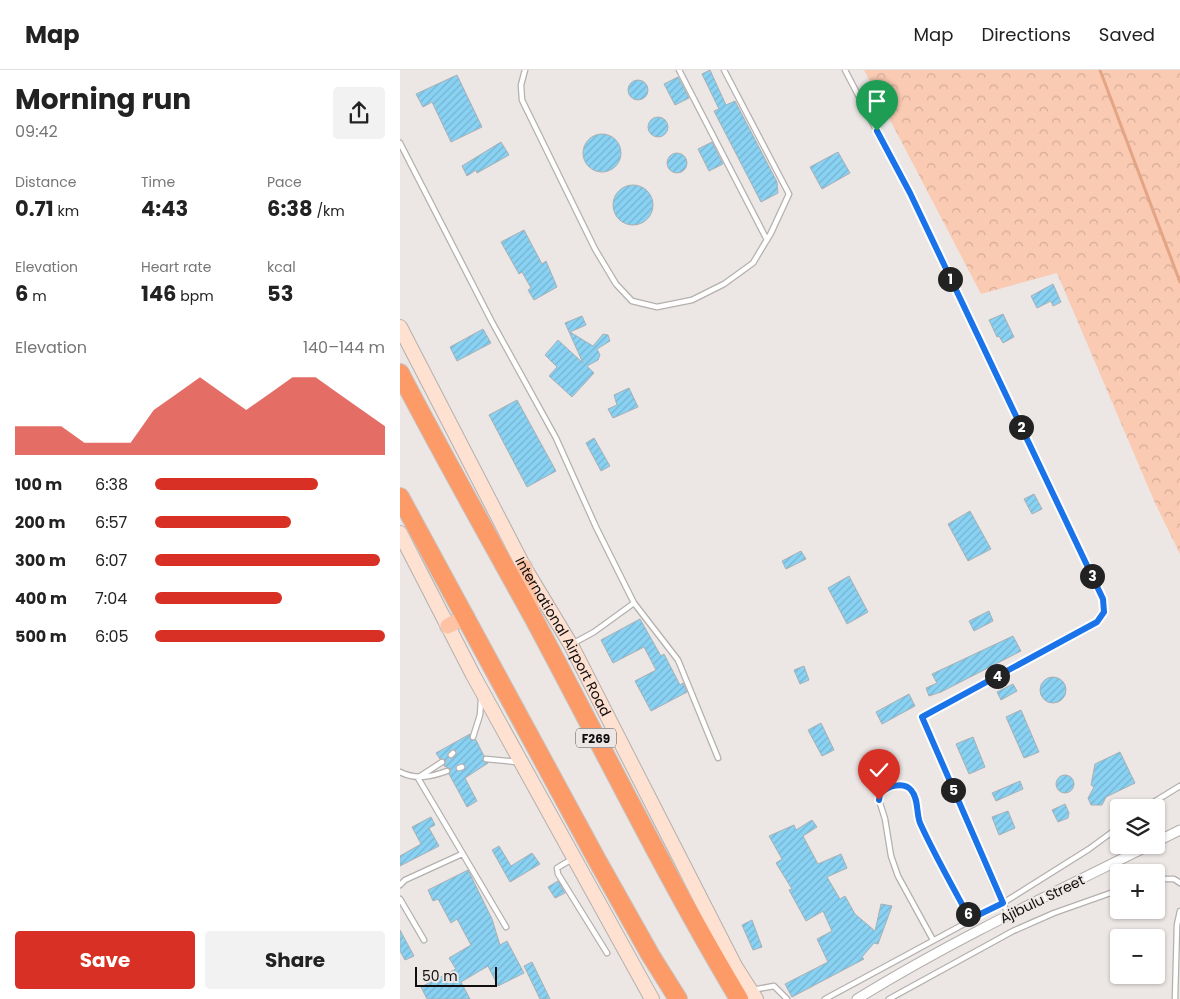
<!DOCTYPE html>
<html lang="en">
<head>
<meta charset="utf-8">
<style>
  body { margin:0; font-family:Poppins,sans-serif; background:#f2f2f2; color:#222; height:100vh; display:flex; flex-direction:column; font-size:19px; white-space:nowrap }
  * { box-sizing:border-box; margin:0 }
  p { font-size:16px; color:#767676 }
  .icon { flex:none; width:28px; height:28px; fill:none; stroke:currentColor; stroke-width:2; stroke-linecap:round; stroke-linejoin:round }
  .map { position:relative; flex:1; overflow:hidden }
  .sheet { display:flex; flex-direction:column; background:#fff; width:400px }
  .sheet>* { flex:none }
  .buttons { position:absolute; left:710px; top:729px; display:grid; gap:10px }
  .buttons a { display:grid; place-items:center; width:55px; height:55px; border-radius:5px; background:#fff; box-shadow:0 1px 4px #0004; font-size:25px }
  .scale { position:absolute; left:15px; bottom:12px; width:82px; box-sizing:border-box; padding-left:5px; border:2px solid #100e0e; border-top:0; font-size:14px; line-height:18px; white-space:nowrap; color:#100e0e; -webkit-text-stroke:4px #ece7e5; paint-order:stroke }
  .pin { position:absolute; display:grid; place-items:center; width:42px; height:42px; color:#fff; margin:-51px -21px; border-radius:50% 50% 50% 0; rotate:-45deg; box-shadow:0 0 5px #0007 }
  .pin .icon { rotate:45deg }
  .km { position:absolute; width:25px; height:25px; margin:-12px; border-radius:50%; background:#222; color:#fff; font-size:14px; line-height:25px; text-align:center }
  .round { display:grid; place-items:center; flex:none; width:52px; height:52px; border-radius:5px; background:#f2f2f2 }
  .headline { display:flex; align-items:center; justify-content:space-between; height:85px; padding:0 15px }
  h1 { font-size:28px; font-weight:700; line-height:38px }
  .stats { display:grid; grid-template-columns:repeat(3,1fr); gap:8px; height:85px; padding:5px 15px }
  .stats div { display:grid; align-content:center }
  .stats b { font-size:21px; font-weight:700 }
  .stats small { font-size:14px; font-weight:400 }
  .stats p { font-size:14px }
  .chart { height:140px; padding:10px 15px }
  .chart p { display:flex; justify-content:space-between }
  .chart svg { width:100%; height:90px; margin-top:5px; fill:#d93025; opacity:.7 }
  .button { display:flex; gap:10px; margin-top:auto; padding:10px 15px }
  .button a { flex:1; height:58px; border-radius:5px; background:#d93025; color:#fff; font-size:20px; font-weight:700; line-height:58px; text-align:center }
  .button a+a { background:#f2f2f2; color:#222 }
  ul { padding:0 15px; list-style:none; font-size:16px }
  li { display:grid; grid-template-columns:80px 60px 1fr; align-items:center; height:38px }
  li i { height:12px; border-radius:6px; background:#d93025 }
  header { display:flex; align-items:center; gap:30px; box-sizing:border-box; height:70px; padding:0 25px; background:#fff; border-bottom:1px solid #e0e0e0 }
  header strong { font-size:24px }
  nav { display:flex; gap:28px; margin-inline-start:auto; font-size:18px }
  main { display:flex; flex:1; min-height:0 }
  .map>svg:first-child { display:block }
  .forest { fill:url(#forest-crowns) }
  .lines { fill:none; stroke-linecap:round; stroke-linejoin:round }
  .stream { stroke:#e3a585; stroke-width:3 }
  .building { fill:url(#building-hatch); stroke:#abafb1 }
  .lane-casing { stroke:#b4b0ae; stroke-width:7 }
  .street-casing { stroke:#b4b0ae; stroke-width:11 }
  .secondary-casing { stroke:#b4b0ae; stroke-width:16 }
  .primary-casing { stroke:#c6c5c5; stroke-width:18 }
  .highway-casing { stroke:#c6c5c5; stroke-width:20 }
  .lane { stroke:#fff; stroke-width:4.5 }
  .street { stroke:#fff; stroke-width:9 }
  .secondary { stroke:#fee1d1; stroke-width:14 }
  .primary { stroke:#fdc3a4; stroke-width:15 }
  .highway { stroke:#fc9b67; stroke-width:18 }
  .route-casing { stroke:#fff; stroke-width:10 }
  .route { stroke:#1a73e8; stroke-width:6 }
  .labels { text-anchor:middle; dominant-baseline:central; stroke-width:4; stroke-linejoin:round; paint-order:stroke }
  .shield { fill:#ece7e5; stroke:#524f4e; stroke-width:1 }
  .shield-label { font-size:12px; font-weight:bold; fill:#100e0e }
  .street-label { font-size:14px; fill:#100e0e; stroke:#ece7e5 }
</style>
</head>
<body>
<header>
<strong>Map</strong>
<nav><a>Map</a><a>Directions</a><a>Saved</a></nav>
</header>
<main>
<section class="sheet">
<div class="headline"><div><h1>Morning run</h1><p>09:42</p></div><a class="round"><svg class="icon" aria-label="share" viewBox="0 0 24 24"><path d="M12 15V3M7 8l5-5 5 5M5 13v7h14v-7"/></svg></a></div>
<div class="stats">
<div><p>Distance</p><b>0.71<small> km</small></b></div>
<div><p>Time</p><b>4:43</b></div>
<div><p>Pace</p><b>6:38<small> /km</small></b></div>
</div>
<div class="stats">
<div><p>Elevation</p><b>6<small> m</small></b></div>
<div><p>Heart rate</p><b>146<small> bpm</small></b></div>
<div><p>kcal</p><b>53</b></div>
</div>
<div class="chart"><p><span>Elevation</span>140–144 m</p>
<svg viewBox="0 0 160 44" preserveAspectRatio="none"><path d="M0 44V30L10 30L20 30L30 38L40 38L50 38L60 22L70 14L80 6L90 14L100 22L110 14L120 6L130 6L140 14L150 22L160 30V44z"/></svg>
</div>
<ul>
<li><b>100 m</b>6:38<i style="width:71%"></i></li>
<li><b>200 m</b>6:57<i style="width:59%"></i></li>
<li><b>300 m</b>6:07<i style="width:98%"></i></li>
<li><b>400 m</b>7:04<i style="width:55%"></i></li>
<li><b>500 m</b>6:05<i style="width:100%"></i></li>
</ul>
<div class="button"><a>Save</a><a>Share</a></div>
</section>
<div class="map">
<svg width="780" height="929" viewBox="0 0 780 929">
  <defs>
    <pattern id="forest-crowns" width="20" height="18" patternUnits="userSpaceOnUse" patternTransform="scale(1.25)"><rect width="20" height="18" fill="#facab2"/><path d="M2 6a3 3 0 1 1 6 0M12 15a3 3 0 1 1 6 0" fill="none" stroke="#d5ac98"/></pattern>
    <pattern id="building-hatch" width="6" height="6" patternUnits="userSpaceOnUse" patternTransform="scale(1.25)"><rect width="6" height="6" fill="#89d2f3"/><path d="M-1 1l2-2M0 6l6-6M5 7l2-2" fill="none" stroke="#75b3cf"/></pattern>
  </defs>
  <rect width="100%" height="100%" fill="#ece7e5"/>
  <path class="forest" d="M464,0H780V484L755,433L657,203L581,224Z"/>
  <g class="lines">
    <path class="stream" d="M700,0L780,212"/>
  </g>
  <path class="building" d="M310,0L326,35L335,31L377,112L378,123L361,132L314,41L319,39L302,4Z
    M57,5L82,57L51,72L32,32L23,37L16,24Z
    M278,7L289,28L275,35L264,14Z
    M228 20a10 10 0 1 1 20 0a10 10 0 1 1-20 0Z
    M248 57a10 10 0 1 1 20 0a10 10 0 1 1-20 0Z
    M183 83a19 19 0 1 1 38 0a19 19 0 1 1-38 0Z
    M101,72L109,85L77,103L76,100L67,106L62,96Z
    M312,72L323,94L309,101L298,79Z
    M438,82L450,103L422,119L410,97Z
    M267 93a10 10 0 1 1 20 0a10 10 0 1 1-20 0Z
    M213 135a20 20 0 1 1 40 0a20 20 0 1 1-40 0Z
    M124,160L142,194L146,191L157,217L134,230L128,220L131,218L122,202L119,204L101,172Z
    M653,214L661,232L653,236L651,231L637,238L631,226Z
    M603,244L614,267L603,273L599,266L597,267L589,250Z
    M182,246L186,255L170,262L193,276L203,264L208,265L210,271L197,279L200,285L198,290L187,296L194,303L172,327L149,306L157,297L145,285L158,270L183,293L165,253Z
    M83,259L91,273L57,291L50,277Z
    M229,318L238,337L213,348L208,339L217,335L214,325Z
    M117,330L156,401L127,417L89,345Z
    M194,368L210,396L201,401L186,373Z
    M634,424L642,439L632,444L624,429Z
    M570,441L591,479L568,491L548,454Z
    M401,481L406,489L386,499L382,491Z
    M449,506L468,542L447,554L428,518Z
    M589,541L593,551L574,561L569,551Z
    M240,549L261,586L264,584L280,615L283,613L287,622L251,641L235,611L256,600L244,577L213,593L201,570Z
    M613,566L621,581L541,622L529,626L526,618L537,613L532,604Z
    M404,596L409,610L400,614L394,600Z
    M640 620a13 13 0 1 1 26 0a13 13 0 1 1-26 0Z
    M613,614L617,621L601,630L597,622Z
    M509,624L515,636L482,654L476,642Z
    M621,640L639,682L624,688L606,647Z
    M421,653L434,680L422,686L408,660Z
    M70,664V669L76,670L84,686L83,691L88,693L65,708L77,731L67,737L49,704L51,699L44,696L46,690L40,689L36,683Z
    M573,667L585,697L569,704L556,674Z
    M720,682L735,713L706,727L702,735H691L688,728L694,717L691,715L695,694Z
    M656 714a9 9 0 1 1 18 0a9 9 0 1 1-18 0Z
    M620,711L623,719L596,731L592,723Z
    M665,734L669,743L668,748L658,752L652,740Z
    M608,741L615,758L599,765L592,747Z
    M31,747L35,755L29,758L39,776L0,796V786L21,774L12,757Z
    M412,750L417,757L403,766L418,794L441,784L447,798L427,807L440,829L445,826L455,844L475,861L481,834L492,836L478,874L474,873L462,887L464,889L392,927L385,914L428,892L417,869L432,861L423,841L406,851L389,820L392,819L376,793L382,789L369,766L394,755L396,760Z
    M99,776L111,796L132,783L140,794L110,812L92,780Z
    M68,800L92,849L100,875L107,871L124,903L98,916L88,896L61,912L70,929H27L21,917L56,899L49,888L71,875L57,849L51,853L38,829L33,831L28,820Z
    M158,811L165,823L155,828L148,817Z
    M352,850L362,877L353,880L342,855Z
    M0,860L14,886L5,890L0,881Z
    M132,892L150,929H140L124,896Z"/>
  <g class="lines">
    <g class="lane-casing">
      <path id="lane" d="M125,0L121,15L122,30L195,179L216,214L232,231L257,237L292,230L324,214L353,193L371,163L389,124L324,0
        M279,0L367,170
        M445,0L509,123L703,529L704,542L697,552L522,647L595,819L609,845
        M0,73L92,252L156,368L196,457L234,533L194,562L172,574
        M234,533L278,590L318,688
        M73,667L80,645L81,630
        M51,685L53,683
        M86,689L117,692
        M59,698L62,697
        M0,702C16,710 31,707 47,701
        M19,707L42,692
        M18,708L106,857
        M744,738L780,716
        M172,789L157,798L158,804L207,883
        M756,809H774L780,813
        M0,815L5,810L62,784
        M0,829L24,870
        M533,870L498,806L491,786L485,749L479,730L483,721L502,715L511,720L524,761L570,849
        M352,920L374,916L387,929
        M425,929L603,833L689,779L719,757
        M489,929L613,861L654,843L719,820
        M775,929L777,855L780,841"/>
    </g>
    <g class="street-casing">
      <path id="street" d="M756,772L780,760
        M457,929C551,871 651,824 750,775"/>
    </g>
    <g class="secondary-casing">
      <g id="secondary">
        <path id="s1" d="M0,257L124,497L171,575L335,896L356,929"/>
        <path d="M0,463L73,605L252,929"/>
      </g>
    </g>
    <g class="primary-casing">
      <path id="primary" d="M124,497L132,541
        M48,556L66,546"/>
    </g>
    <g class="highway-casing">
      <path id="highway" d="M0,303C43,386 89,467 134,549C202,676 265,805 339,929
        M0,427L197,790L251,886L278,929"/>
    </g>
    <use href="#lane" class="lane"/>
    <use href="#street" class="street"/>
    <use href="#secondary" class="secondary"/>
    <use href="#primary" class="primary"/>
    <use href="#highway" class="highway"/>
  </g>
  <g class="lines">
    <g class="route-casing">
      <path id="route" d="M477,61L510,123L703,529L704,542L697,552L522,647L603,833L570,849C553,817 535,786 520,753C516,743 519,729 511,720C504,711 487,716 480,724L479,730"/>
    </g>
    <use href="#route" class="route"/>
  </g>
  <g class="labels">
    <rect class="shield" x="176" y="658.5" width="40" height="19" rx="4"/>
    <g class="shield-label">
      <text x="196" y="668">F269</text>
    </g>
    <g class="street-label">
      <text stroke="none"><textPath href="#s1" startOffset="350">International Airport Road</textPath></text>
      <text transform="translate(642 829) rotate(-26)">Ajibulu Street</text>
    </g>
  </g>
</svg>
<div class="buttons">
<a><svg class="icon" aria-label="layers" viewBox="0 0 24 24"><path d="M12 4l9 5-9 5-9-5zM3 14l9 5 9-5"/></svg></a>
<a>+</a>
<a>−</a>
</div>
<div class="scale">50 m</div>
<div class="pin" style="left:477px;top:61px;background:#1e9e55"><svg class="icon" aria-label="arrive" viewBox="0 0 24 24"><path d="M6 21V4h12l-3 4 3 4H6"/></svg></div>
<div class="pin" style="left:479px;top:730px;background:#d93025"><svg class="icon" aria-label="check" viewBox="0 0 24 24"><path d="M5 12l5 5 9-10"/></svg></div>
<b class="km" style="left:550px;top:209px">1</b>
<b class="km" style="left:621px;top:357px">2</b>
<b class="km" style="left:692px;top:506px">3</b>
<b class="km" style="left:597px;top:606px">4</b>
<b class="km" style="left:553px;top:720px">5</b>
<b class="km" style="left:568px;top:844px">6</b>
</div>
</main>
</body>
</html>
